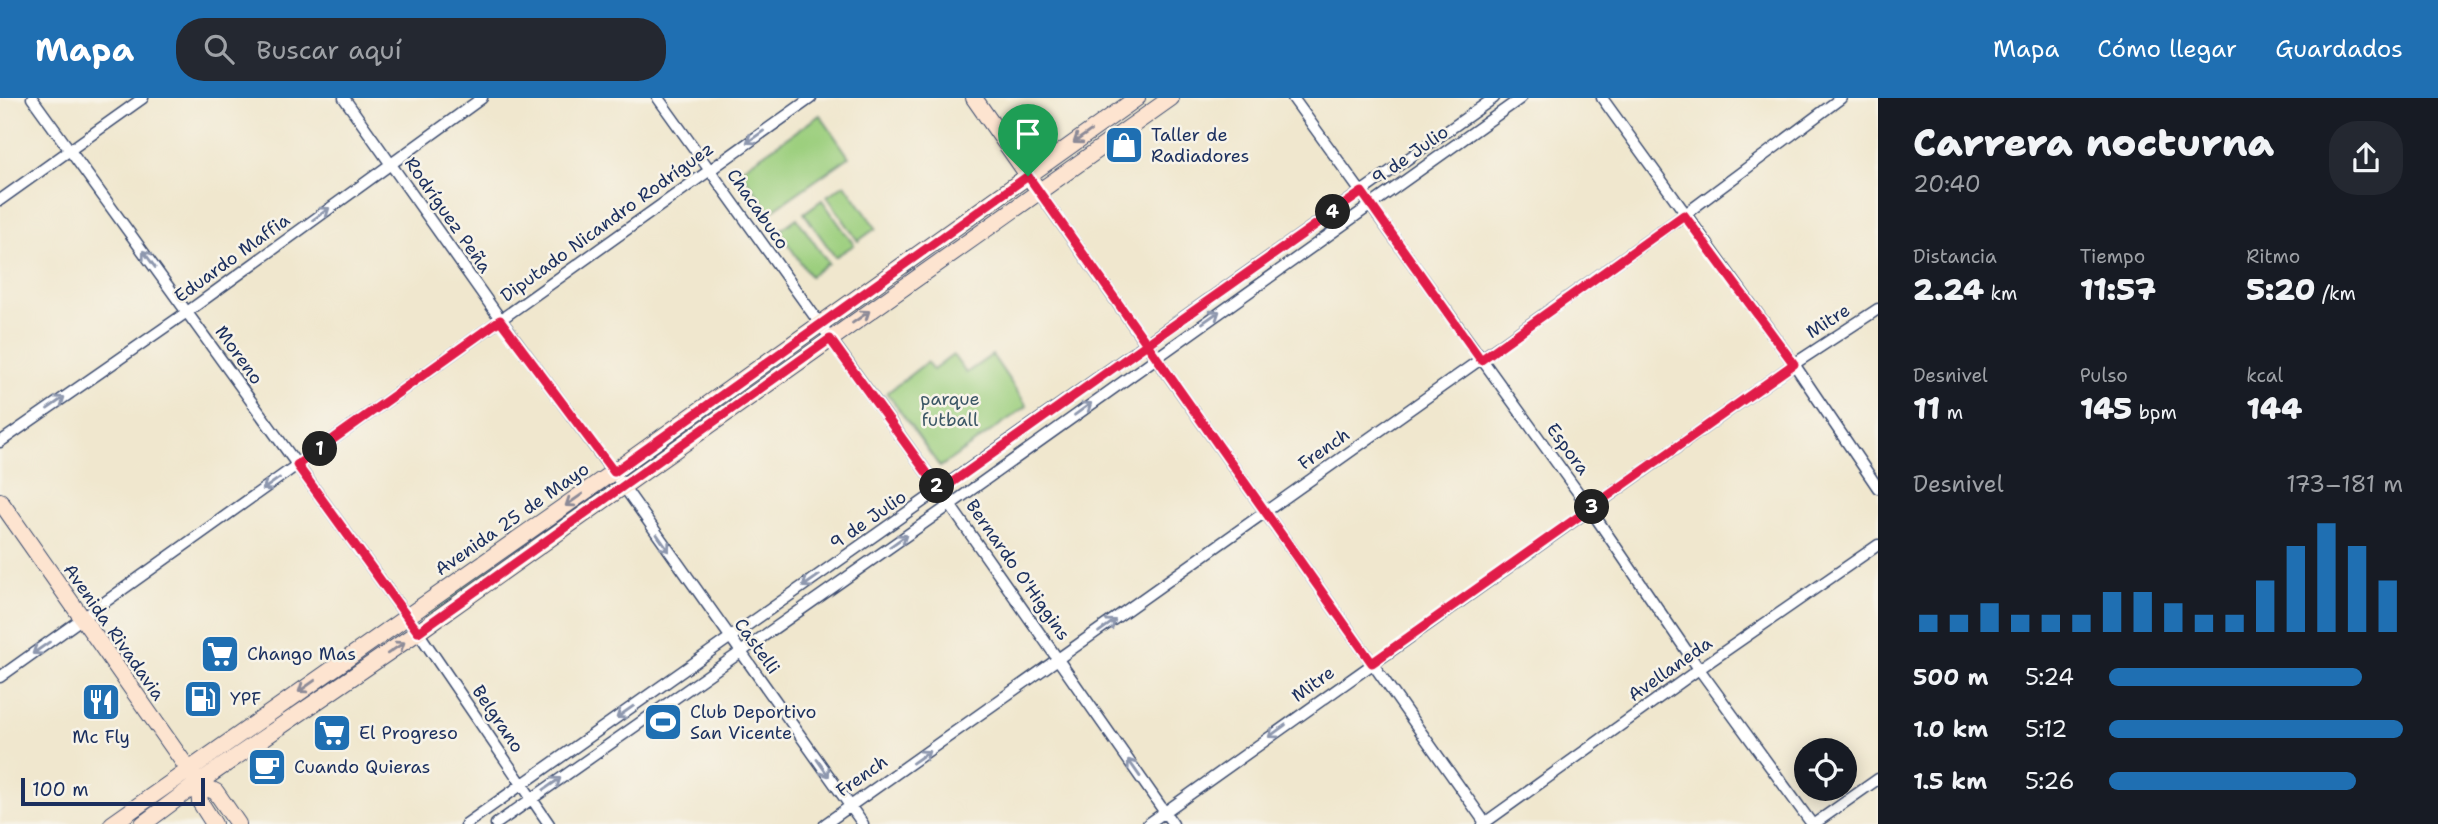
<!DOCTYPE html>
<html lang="es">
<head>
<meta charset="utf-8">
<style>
  body { margin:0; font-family:"Shantell Sans",sans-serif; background:#242831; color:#f1f3f6; height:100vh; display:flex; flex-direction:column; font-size:26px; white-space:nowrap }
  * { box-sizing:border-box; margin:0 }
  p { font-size:23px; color:#9ea1a6 }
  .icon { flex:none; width:38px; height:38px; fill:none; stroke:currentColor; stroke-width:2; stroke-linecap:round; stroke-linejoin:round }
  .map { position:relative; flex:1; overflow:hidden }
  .sheet { display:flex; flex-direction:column; background:#171b24; width:560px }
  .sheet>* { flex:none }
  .controls { position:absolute; left:1794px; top:640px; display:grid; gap:14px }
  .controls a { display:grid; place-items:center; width:63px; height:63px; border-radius:50%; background:#171b24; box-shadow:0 4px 18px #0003; font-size:35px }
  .scale { position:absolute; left:21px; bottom:18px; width:184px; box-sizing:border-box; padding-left:7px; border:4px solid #1b2f5e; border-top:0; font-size:19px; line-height:24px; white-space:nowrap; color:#1b2f5e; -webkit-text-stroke:5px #f7f3e8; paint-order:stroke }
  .pin { position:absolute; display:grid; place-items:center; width:60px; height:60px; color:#fff; margin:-72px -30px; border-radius:50% 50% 50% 0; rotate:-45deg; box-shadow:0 0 7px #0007 }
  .pin .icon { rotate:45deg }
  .km { position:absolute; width:35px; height:35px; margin:-18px; border-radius:50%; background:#222; color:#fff; font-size:19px; line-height:35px; text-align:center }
  .round { display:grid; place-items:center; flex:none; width:74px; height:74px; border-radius:28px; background:#242831 }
  .headline { display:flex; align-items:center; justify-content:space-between; height:119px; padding:0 35px }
  h1 { font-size:38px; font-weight:800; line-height:52px }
  .metrics { display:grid; grid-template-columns:repeat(3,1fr); gap:10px; height:119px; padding:7px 35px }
  .metrics div { display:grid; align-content:center }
  .metrics b { font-size:30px; font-weight:800 }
  .metrics small { font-size:19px; font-weight:400 }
  .metrics p { font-size:19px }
  .chart { height:196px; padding:14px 35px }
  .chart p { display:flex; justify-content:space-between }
  .chart svg { width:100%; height:126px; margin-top:7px; stroke:#1f6fb2; stroke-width:6 }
  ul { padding:0 35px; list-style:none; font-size:23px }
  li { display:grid; grid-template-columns:112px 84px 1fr; align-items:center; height:52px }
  li i { height:18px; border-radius:9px; background:#1f6fb2 }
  header { display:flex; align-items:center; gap:42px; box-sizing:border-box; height:98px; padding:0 35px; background:#1f6fb2; color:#fff }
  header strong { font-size:33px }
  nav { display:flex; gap:38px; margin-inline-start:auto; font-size:24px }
  .search { width:490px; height:63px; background:#242831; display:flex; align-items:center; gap:18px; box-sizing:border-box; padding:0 24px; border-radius:28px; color:#9ea1a6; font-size:26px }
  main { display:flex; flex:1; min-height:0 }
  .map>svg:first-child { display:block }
  .green { fill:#9ccf7e; stroke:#5c7f6e; stroke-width:2 }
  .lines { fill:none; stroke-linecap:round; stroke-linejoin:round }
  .street-casing { stroke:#3b4b6f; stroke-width:13 }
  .secondary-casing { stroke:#3b4b6f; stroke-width:18 }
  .street { stroke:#fff; stroke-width:10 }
  .secondary { stroke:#fde4d0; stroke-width:16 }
  .oneway { stroke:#8d97ae }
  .oneway2 { stroke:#8c8a97 }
  .route-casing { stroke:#fff; stroke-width:14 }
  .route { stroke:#e11d48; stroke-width:9 }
  .labels { text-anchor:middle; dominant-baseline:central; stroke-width:5; stroke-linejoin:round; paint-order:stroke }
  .poi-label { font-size:18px; fill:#1b2f5e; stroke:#f7f3e8; text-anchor:start }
  .street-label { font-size:18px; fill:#1b2f5e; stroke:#f7f3e8 }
  .park-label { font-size:18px; fill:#3b5766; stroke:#f7f3e8 }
</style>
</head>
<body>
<header>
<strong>Mapa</strong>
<div class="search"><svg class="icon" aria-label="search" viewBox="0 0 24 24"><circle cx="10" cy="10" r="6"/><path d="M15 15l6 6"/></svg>Buscar aquí</div>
<nav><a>Mapa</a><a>Cómo llegar</a><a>Guardados</a></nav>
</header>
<main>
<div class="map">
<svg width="1878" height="726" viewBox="0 0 1878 726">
  <rect width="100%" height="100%" fill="#f7f3e8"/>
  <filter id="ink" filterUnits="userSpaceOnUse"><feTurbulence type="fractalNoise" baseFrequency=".0143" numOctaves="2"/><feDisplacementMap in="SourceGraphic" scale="14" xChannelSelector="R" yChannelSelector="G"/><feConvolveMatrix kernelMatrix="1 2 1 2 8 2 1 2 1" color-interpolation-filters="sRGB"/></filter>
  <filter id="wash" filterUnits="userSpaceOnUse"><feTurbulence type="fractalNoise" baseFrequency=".00686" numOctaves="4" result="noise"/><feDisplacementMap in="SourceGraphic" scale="28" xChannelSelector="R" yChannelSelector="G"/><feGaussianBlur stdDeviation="1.57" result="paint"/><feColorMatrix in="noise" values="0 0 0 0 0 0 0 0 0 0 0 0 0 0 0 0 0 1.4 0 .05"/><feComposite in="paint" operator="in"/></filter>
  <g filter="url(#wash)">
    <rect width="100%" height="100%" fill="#f0e7ce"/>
    <path class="green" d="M820,17L849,59L770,114L740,72Z
      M845,86L876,130L858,143L827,98Z
      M822,102L854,147L835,159L804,115Z
      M797,120L828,165L810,178L779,133Z
      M953,257L966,275L992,257L1027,308L940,369L887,295L927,264L933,272Z
      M596,395L600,400L424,522L421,517Z"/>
  </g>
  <g filter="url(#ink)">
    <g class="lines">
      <g class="street-casing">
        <path id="street" d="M32,0L418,534L549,726
          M344,0L501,222L624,389L863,726
          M658,0L950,407L1173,726
          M1293,0L1590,411L1699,571L1812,726
          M1602,0L1794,266L1878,390
          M1039,94L1486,726
          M0,102L143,0
          M0,344L187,214L482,0
          M0,579L811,0
          M466,726L1494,0
          M496,726L950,407L1521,0
          M825,726L1684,117L1841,0
          M1148,726L1794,266L1878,211
          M1483,726L1699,571L1878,447
          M1814,726L1878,681"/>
      </g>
      <g class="secondary-casing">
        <path id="secondary" d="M974,0L1034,86
          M0,403L198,685L216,694L238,726
          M198,685L200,704L214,726
          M112,726L613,374L1137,0
          M143,726L198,685L418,534L1171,0"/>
      </g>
      <use href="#street" class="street"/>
      <use href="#secondary" class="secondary"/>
    </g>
    <defs><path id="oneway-shaft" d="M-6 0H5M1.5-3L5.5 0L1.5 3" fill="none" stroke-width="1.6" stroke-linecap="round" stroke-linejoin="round" transform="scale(1.75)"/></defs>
    <g class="oneway">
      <use href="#oneway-shaft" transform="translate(755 39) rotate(145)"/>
      <use href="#oneway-shaft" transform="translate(321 116) rotate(-36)"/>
      <use href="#oneway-shaft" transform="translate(149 161) rotate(-126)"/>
      <use href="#oneway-shaft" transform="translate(1211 219) rotate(-35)"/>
      <use href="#oneway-shaft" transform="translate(56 305) rotate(-35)"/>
      <use href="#oneway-shaft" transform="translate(1083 311) rotate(-36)"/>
      <use href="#oneway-shaft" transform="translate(271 386) rotate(145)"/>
      <use href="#oneway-shaft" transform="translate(898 443) rotate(-35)"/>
      <use href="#oneway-shaft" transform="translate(663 445) rotate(55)"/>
      <use href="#oneway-shaft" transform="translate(811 483) rotate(145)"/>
      <use href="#oneway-shaft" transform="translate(1107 528) rotate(-36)"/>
      <use href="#oneway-shaft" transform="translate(41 550) rotate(145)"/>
      <use href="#oneway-shaft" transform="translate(625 614) rotate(145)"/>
      <use href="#oneway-shaft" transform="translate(1277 633) rotate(144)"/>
      <use href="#oneway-shaft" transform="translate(921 659) rotate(-35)"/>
      <use href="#oneway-shaft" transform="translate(823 670) rotate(55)"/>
      <use href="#oneway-shaft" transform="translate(1134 670) rotate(-125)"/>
      <use href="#oneway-shaft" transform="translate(552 686) rotate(-35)"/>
    </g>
    <g class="oneway2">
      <use href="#oneway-shaft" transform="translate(1082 39) rotate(145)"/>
      <use href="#oneway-shaft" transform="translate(861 219) rotate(-35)"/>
      <use href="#oneway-shaft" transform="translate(574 402) rotate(145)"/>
      <use href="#oneway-shaft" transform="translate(396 550) rotate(-34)"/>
      <use href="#oneway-shaft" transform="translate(307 588) rotate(145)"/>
    </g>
  </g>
  <g class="lines" filter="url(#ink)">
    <g class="route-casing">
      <path id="route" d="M1028,78L614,374L500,222L297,367L418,534L830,241L940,393L1147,246L1372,565L1794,266L1684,117L1481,262L1362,94L1147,246L1028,78"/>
    </g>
    <use href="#route" class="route"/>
  </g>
  <defs>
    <g id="shop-square" transform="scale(2.0125)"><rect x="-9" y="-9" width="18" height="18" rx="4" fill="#1f6fb2" stroke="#f7f3e8"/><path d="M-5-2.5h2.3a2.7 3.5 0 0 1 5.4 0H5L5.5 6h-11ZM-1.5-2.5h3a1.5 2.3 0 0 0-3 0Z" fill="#fff"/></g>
    <g id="supermarket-square" transform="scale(2.0125)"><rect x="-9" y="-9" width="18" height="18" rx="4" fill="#1f6fb2" stroke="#f7f3e8"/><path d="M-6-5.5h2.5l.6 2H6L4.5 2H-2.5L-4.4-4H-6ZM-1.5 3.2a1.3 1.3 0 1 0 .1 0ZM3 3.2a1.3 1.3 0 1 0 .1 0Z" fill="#fff"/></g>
    <g id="fuel-square" transform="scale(2.0125)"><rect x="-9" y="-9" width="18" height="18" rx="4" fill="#1f6fb2" stroke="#f7f3e8"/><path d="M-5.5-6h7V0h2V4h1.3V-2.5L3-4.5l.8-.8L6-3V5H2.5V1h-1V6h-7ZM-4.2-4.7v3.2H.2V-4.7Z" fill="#fff"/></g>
    <g id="restaurant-square" transform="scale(2.0125)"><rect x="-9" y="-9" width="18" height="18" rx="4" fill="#1f6fb2" stroke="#f7f3e8"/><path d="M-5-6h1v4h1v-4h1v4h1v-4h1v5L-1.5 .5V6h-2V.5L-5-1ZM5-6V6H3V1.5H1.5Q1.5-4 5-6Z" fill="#fff"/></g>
    <g id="stadium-square" transform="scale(2.0125)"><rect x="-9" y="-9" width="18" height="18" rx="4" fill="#1f6fb2" stroke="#f7f3e8"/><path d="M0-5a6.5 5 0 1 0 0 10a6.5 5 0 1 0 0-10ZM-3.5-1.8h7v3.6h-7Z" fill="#fff"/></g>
    <g id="cafe-square" transform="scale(2.0125)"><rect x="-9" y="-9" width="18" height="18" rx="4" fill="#1f6fb2" stroke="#f7f3e8"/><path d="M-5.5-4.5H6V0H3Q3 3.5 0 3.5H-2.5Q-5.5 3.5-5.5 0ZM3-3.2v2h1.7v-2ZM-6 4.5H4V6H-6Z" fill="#fff"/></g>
  </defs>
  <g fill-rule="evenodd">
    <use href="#shop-square" x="1124" y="47"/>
    <use href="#supermarket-square" x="220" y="556"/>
    <use href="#fuel-square" x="203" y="601"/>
    <use href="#restaurant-square" x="101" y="604"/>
    <use href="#stadium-square" x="663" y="624"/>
    <use href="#supermarket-square" x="332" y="635"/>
    <use href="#cafe-square" x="267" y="669"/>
  </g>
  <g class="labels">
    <g class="poi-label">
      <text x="1151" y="37">Taller de<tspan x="1151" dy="21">Radiadores</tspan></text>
      <text x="247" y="556">Chango Mas</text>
      <text x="230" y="601">YPF</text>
      <text x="690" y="614">Club Deportivo<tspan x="690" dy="21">San Vicente</tspan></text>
      <text x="359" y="635">El Progreso</text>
      <text x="101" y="639" text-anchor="middle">Mc Fly</text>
      <text x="294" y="669">Cuando Quieras</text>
    </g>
    <g class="street-label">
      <text transform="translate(1410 57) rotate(-35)">9 de Julio</text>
      <text transform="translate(758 111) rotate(55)">Chacabuco</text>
      <text transform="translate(448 117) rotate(55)">Rodríguez Peña</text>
      <text transform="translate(607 124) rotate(-36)">Diputado Nicandro Rodríguez</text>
      <text transform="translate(232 160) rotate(-36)">Eduardo Maffia</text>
      <text transform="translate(1828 223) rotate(-33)">Mitre</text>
      <text transform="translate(239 257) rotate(54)">Moreno</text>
      <text transform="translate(1324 351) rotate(-35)">French</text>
      <text transform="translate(1568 351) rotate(54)">Espora</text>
      <text transform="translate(512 421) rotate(-35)">Avenida 25 de Mayo</text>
      <text transform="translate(868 422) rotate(-35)">9 de Julio</text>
      <text transform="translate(1018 472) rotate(55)">Bernardo O'Higgins</text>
      <text transform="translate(114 534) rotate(55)">Avenida Rivadavia</text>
      <text transform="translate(757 548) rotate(54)">Castelli</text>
      <text transform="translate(1670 571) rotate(-35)">Avellaneda</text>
      <text transform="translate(1313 586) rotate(-36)">Mitre</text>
      <text transform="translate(498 621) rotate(56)">Belgrano</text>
      <text transform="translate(862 678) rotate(-35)">French</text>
    </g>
    <g class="park-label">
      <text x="950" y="301">parque<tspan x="950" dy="21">futball</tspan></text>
    </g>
  </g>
</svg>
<div class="controls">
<a><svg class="icon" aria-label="locate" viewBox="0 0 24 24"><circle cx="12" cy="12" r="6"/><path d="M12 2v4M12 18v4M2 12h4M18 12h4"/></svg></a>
</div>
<div class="scale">100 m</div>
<div class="pin" style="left:1028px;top:78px;background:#1e9e55"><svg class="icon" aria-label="arrive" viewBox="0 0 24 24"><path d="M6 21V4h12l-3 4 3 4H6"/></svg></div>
<b class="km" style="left:320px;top:351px">1</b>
<b class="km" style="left:937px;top:388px">2</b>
<b class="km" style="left:1592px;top:409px">3</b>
<b class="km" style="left:1333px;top:114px">4</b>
</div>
<section class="sheet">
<div class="headline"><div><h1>Carrera nocturna</h1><p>20:40</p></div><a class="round"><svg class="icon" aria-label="share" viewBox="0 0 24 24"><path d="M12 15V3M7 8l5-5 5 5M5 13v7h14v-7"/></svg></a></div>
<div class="metrics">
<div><p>Distancia</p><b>2.24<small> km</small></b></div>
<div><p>Tiempo</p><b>11:57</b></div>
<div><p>Ritmo</p><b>5:20<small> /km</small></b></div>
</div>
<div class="metrics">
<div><p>Desnivel</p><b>11<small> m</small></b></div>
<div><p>Pulso</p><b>145<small> bpm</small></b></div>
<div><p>kcal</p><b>144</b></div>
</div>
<div class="chart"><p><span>Desnivel</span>173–181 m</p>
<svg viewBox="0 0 160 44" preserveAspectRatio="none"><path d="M5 44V38M15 44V38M25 44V34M35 44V38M45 44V38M55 44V38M65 44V30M75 44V30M85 44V34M95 44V38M105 44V38M115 44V26M125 44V14M135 44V6M145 44V14M155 44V26"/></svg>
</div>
<ul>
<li><b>500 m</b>5:24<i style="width:86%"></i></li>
<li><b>1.0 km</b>5:12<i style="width:100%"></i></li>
<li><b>1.5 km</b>5:26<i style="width:84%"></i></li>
</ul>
</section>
</main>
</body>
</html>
